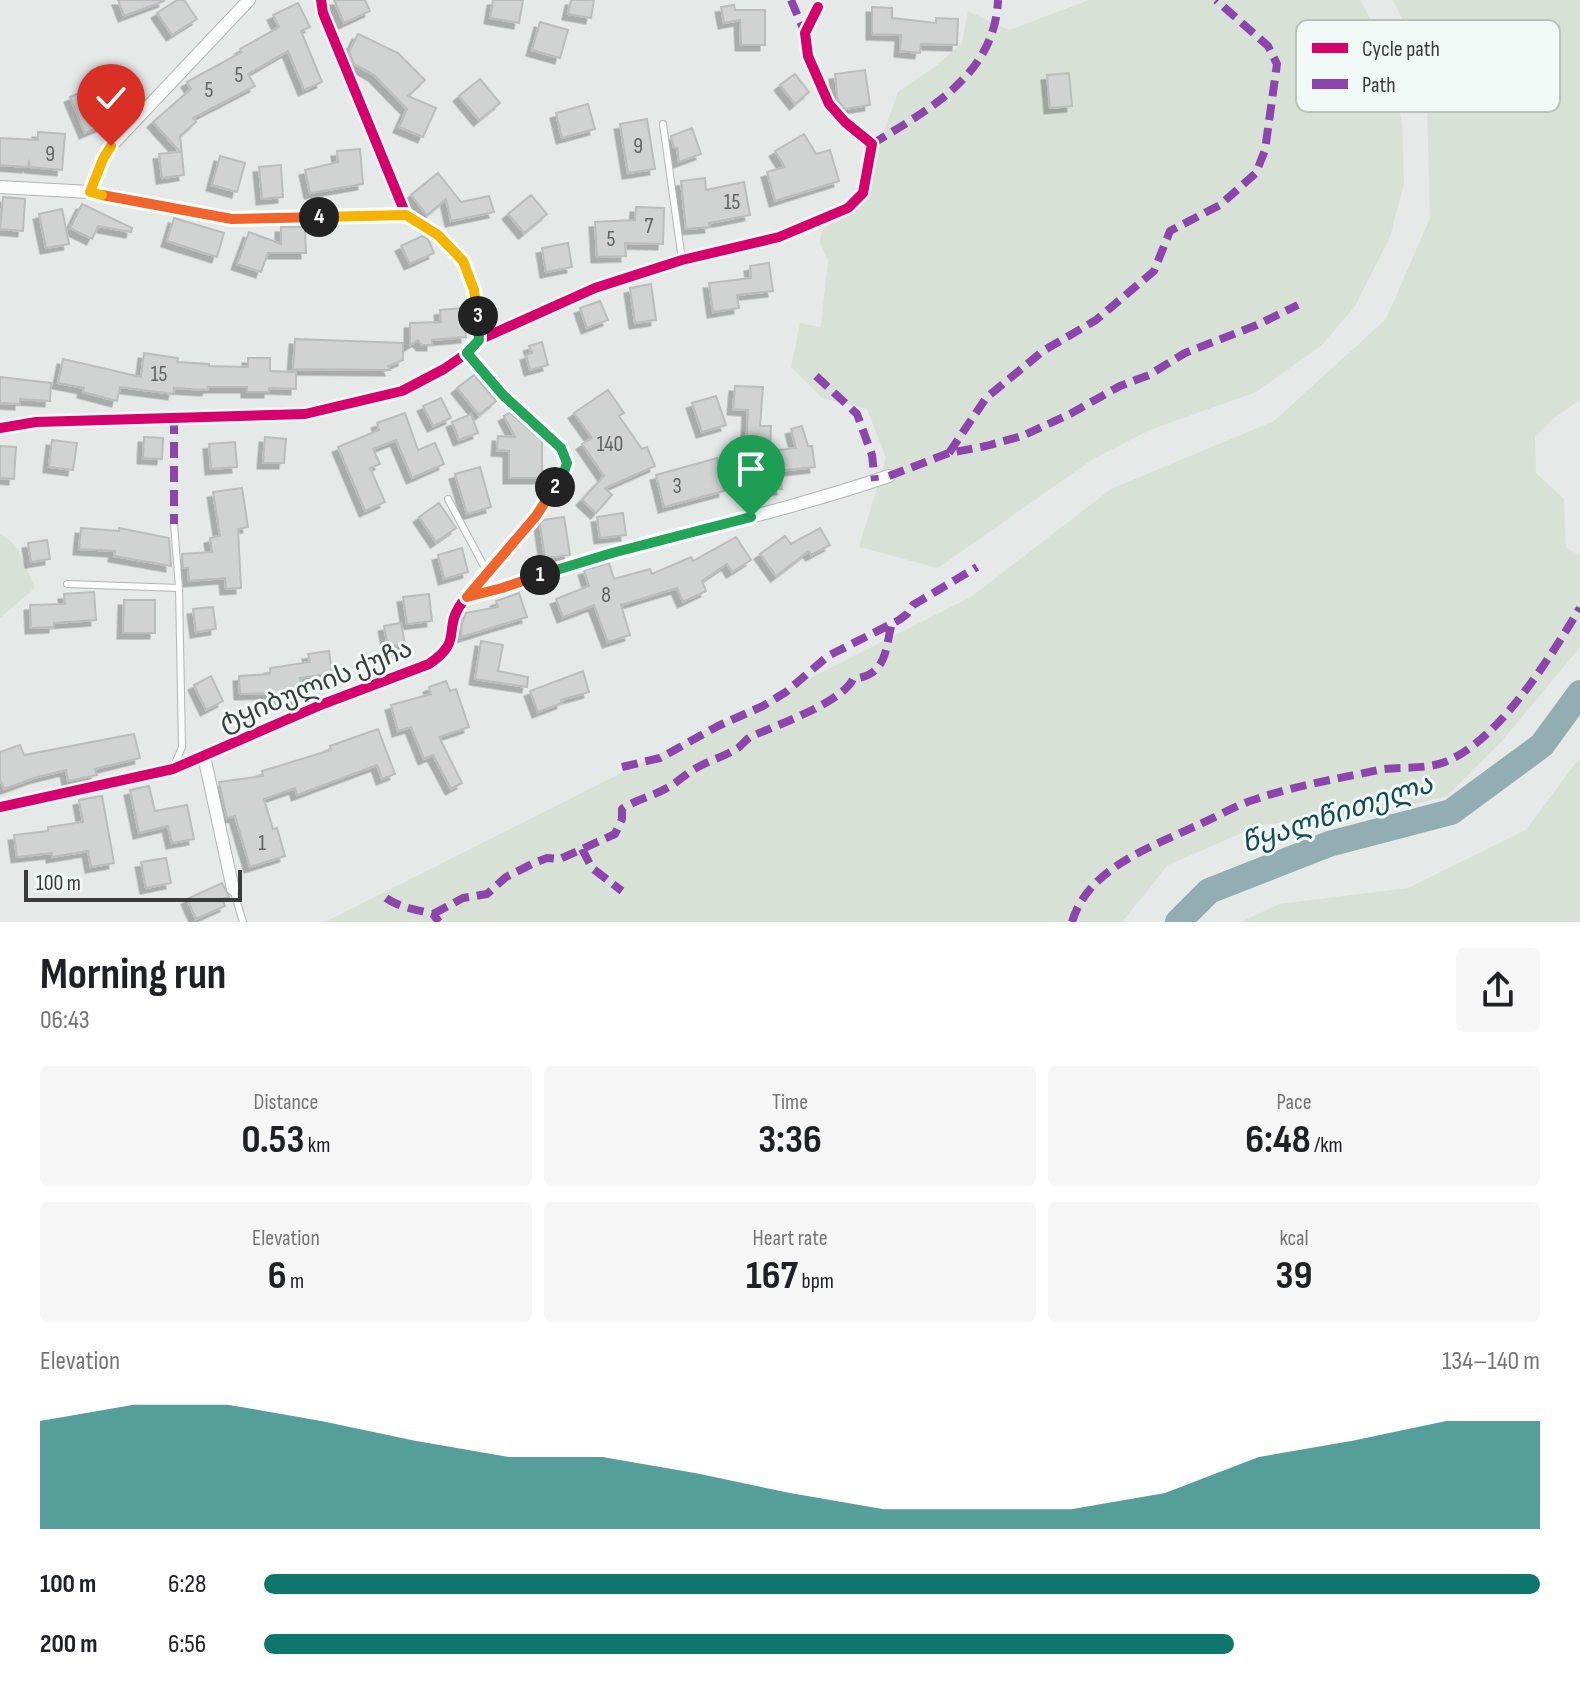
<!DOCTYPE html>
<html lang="en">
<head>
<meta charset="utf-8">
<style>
  body { margin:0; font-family:"Sofia Sans Condensed","Noto Sans Georgian",sans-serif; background:#f6f6f6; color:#202124; height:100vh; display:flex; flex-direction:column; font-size:30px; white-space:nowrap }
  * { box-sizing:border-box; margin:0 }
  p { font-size:26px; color:#757577 }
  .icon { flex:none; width:44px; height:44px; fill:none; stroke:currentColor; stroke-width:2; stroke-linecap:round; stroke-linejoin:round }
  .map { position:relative; height:922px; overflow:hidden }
  .sheet { display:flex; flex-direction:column; background:#fff; flex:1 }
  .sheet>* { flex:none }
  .scale { position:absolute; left:24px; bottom:20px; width:218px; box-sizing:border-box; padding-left:8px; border:4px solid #393c3b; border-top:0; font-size:22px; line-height:28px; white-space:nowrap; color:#393c3b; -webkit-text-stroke:6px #f1f9f6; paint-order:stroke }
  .pin { position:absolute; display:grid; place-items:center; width:68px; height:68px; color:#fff; margin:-82px -34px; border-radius:50% 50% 50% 0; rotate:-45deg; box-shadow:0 0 8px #0007 }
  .pin .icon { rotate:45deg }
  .km { position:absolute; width:40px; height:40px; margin:-20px; border-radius:50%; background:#222; color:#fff; font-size:22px; line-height:40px; text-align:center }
  .round { display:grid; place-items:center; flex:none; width:84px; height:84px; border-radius:8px; background:#f6f6f6 }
  .overview { display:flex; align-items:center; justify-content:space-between; height:136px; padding:0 40px }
  h1 { font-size:44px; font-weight:700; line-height:60px }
  .metrics { display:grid; grid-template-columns:repeat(3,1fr); gap:12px; height:136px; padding:8px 40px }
  .metrics div { display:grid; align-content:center; border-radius:8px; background:#f6f6f6; text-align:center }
  .metrics b { font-size:40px; font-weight:700 }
  .metrics small { font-size:22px; font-weight:400 }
  .metrics p { font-size:22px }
  .chart { height:224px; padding:16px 40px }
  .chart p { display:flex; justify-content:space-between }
  .chart svg { width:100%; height:144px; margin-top:8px; fill:#0f766e; opacity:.7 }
  ul { padding:0 40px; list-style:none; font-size:26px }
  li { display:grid; grid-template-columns:128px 96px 1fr; align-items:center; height:60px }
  li i { height:20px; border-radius:10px; background:#0f766e }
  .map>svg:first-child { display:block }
  .green { fill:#d8e1d5 }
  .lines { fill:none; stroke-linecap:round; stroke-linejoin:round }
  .river { stroke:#93aeb2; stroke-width:26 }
  .building { fill:#d0d3d2; stroke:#babdbd; stroke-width:2; filter:url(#shadow) }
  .service-casing { stroke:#b2b6b5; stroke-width:8 }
  .minor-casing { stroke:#b2b6b5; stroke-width:14 }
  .service { stroke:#fbfcfc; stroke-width:6 }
  .minor { stroke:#fbfcfc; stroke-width:12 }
  .quiet { stroke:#8e44ad; stroke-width:8; stroke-dasharray:16 8; stroke-linecap:butt }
  .cycleway-casing { stroke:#f1f9f6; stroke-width:15 }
  .cycleway { stroke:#d6006c; stroke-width:10 }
  .split-1-casing { stroke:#fff; stroke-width:16 }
  .split-2-casing { stroke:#fff; stroke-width:16 }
  .split-3-casing { stroke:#fff; stroke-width:16 }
  .split-4-casing { stroke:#fff; stroke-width:16 }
  .split-5-casing { stroke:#fff; stroke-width:16 }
  .split-6-casing { stroke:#fff; stroke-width:16 }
  .split-1 { stroke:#22a559; stroke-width:10 }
  .split-2 { stroke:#f0652b; stroke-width:10 }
  .split-3 { stroke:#22a559; stroke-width:10 }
  .split-4 { stroke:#f5b400; stroke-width:10 }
  .split-5 { stroke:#f0652b; stroke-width:10 }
  .split-6 { stroke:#f5b400; stroke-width:10 }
  .labels { text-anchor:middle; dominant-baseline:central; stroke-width:6; stroke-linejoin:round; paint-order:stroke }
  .number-label { font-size:22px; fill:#606262 }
  .street-label { font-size:26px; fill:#393c3b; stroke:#f1f9f6 }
  .water-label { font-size:28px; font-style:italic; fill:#144b53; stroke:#f1f9f6 }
  .key { fill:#f1f9f6; stroke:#bac0be; stroke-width:2 }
  .key-label { font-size:22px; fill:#393c3b }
</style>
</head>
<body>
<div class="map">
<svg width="1580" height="922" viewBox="0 0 1580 922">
  <defs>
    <filter id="shadow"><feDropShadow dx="-5.5" dy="5.5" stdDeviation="0" flood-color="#0004"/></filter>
  </defs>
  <rect width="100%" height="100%" fill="#e5eae8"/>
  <path class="green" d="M1089,0H1360L1388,51L1402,124L1404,183L1390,237L1355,306L1321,346L1256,392L1150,430L1093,459L938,568L859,547L886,458L867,409L822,398L791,367L800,323L821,327L828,260L820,243L822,230L867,197L876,154L898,92L937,65L962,43L968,11L1009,30Z
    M1393,0H1580V400L1554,418L1535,437L1536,473L1564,499L1566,548L1580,555V647L1503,740L1447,796L1374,814L1260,825L1168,865L1122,922H325L971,597L1111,489L1274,421L1386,319L1430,218L1426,66Z
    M0,534C19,542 27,570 35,588L0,618Z
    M1580,757V922H1241L1279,904L1408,888L1526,830Z"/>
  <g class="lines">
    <path class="river" d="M1178,922L1209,891L1329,844L1451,812L1542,745L1580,693"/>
  </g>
  <path class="building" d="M118,0H164V1L124,16Z
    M177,0H184L197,19L172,35L157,13Z
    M334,0H365L370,11L344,23Z
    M493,0H523L519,23L490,18Z
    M571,0H594L591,18L568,14Z
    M298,3L310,27L301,31L322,82L304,90L288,51L248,74L255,86L193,118L196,122L180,136L184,175L162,178L159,154L180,152L153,122L191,89L187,82L242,52L240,49L279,27L273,15Z
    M734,5L735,10H765V45H741L740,20L724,23L721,7Z
    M872,7L892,8V18L936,23V18L958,19L957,45L921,44L920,53L900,51L901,35L872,34Z
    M540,22L568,30L560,58L532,50Z
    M358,34L398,53L425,80L408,96L436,108L423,137L399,127L407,109L374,75L354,64L349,52Z
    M865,70L870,105L845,109L838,101L835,74Z
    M1069,73L1072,106L1050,108L1047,75Z
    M795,74L809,92L795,104L780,85Z
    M480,79L500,103L479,120L459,96Z
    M107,81L122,117L85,133L70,97Z
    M588,104L595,129L562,138L556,113Z
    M647,119L655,169L628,173L620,124Z
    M692,128L701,154L679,162L677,148H674L671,136Z
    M38,132L65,134L62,170L30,167L29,162L27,167L0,165V138L38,140Z
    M804,134L816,154L830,150L839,181L775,201L767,172L785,167L775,151Z
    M360,149L363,184L310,193L305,170L338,162L337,151Z
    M220,156L245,163L237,192L212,185Z
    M281,165L283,197L262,199L259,167Z
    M438,173L461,202L489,196L494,212L451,221L446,199L427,215L411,195Z
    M705,178L706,190L744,182L750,215L709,223L710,227L686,229L681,181Z
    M531,195L547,214L524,233L508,214Z
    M3,197L25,199L23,231L0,229Z
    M82,204L132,228L131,232L98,226L92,239L70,228Z
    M636,207L664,208L663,244L625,243L626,256L597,257L595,222L635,220Z
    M62,209L69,244L46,248L39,214Z
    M174,218L224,233L217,257L167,241Z
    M281,227H305L306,253H268L261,272L237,264L249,232L281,244Z
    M422,236L428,239L434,253L410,264L401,246Z
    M568,243L572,267L546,272L542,248Z
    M769,263L773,291L737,295L739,308L713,312L709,283L751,278L750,266Z
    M651,284L656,320L635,323L630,288Z
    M600,301L608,320L587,328L580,308Z
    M463,308L466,337L432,340V345H422L418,340L410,345V323L441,322L440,310Z
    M295,339L403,343V360L388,366L390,370L293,369Z
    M542,342L548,365L530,370L526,355L532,353L529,346Z
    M144,353L178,358L177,362L209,364V366L248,367V358H270V371L296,372V389L269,388V392H247V387H208L207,390L174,388L173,394L120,387L117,401L83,392L84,388L58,383L63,359L141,377Z
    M474,375L496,401L479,415L457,388Z
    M0,377L51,383L50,401L20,399V404L0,403Z
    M735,386L763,387L760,426H771L770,451L796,448L791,429L802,426L808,446H812L815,467L779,471L782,489L771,490L769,477H749V450H746L748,410L733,409Z
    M608,390L624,413L619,416L642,449L647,447L655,466L605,488L612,495L596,513L582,500L604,476L582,444L592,438L574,413Z
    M716,396L726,425L702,432L692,403Z
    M441,398L451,418L433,426L423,406Z
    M405,413L418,450L435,443L444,464L412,478L396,440L373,449L380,464L370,468L385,502L365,511L338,447L379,430L377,423Z
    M510,413L542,441V478H509V451L497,450L498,436L515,437L504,416Z
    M471,414L478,433L459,440L452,422Z
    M144,437L163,438L162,459L143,458Z
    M265,437L286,439L284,463H263Z
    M52,440L77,443L73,470L49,467Z
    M235,442L237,467L211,469L209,444Z
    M0,446L16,447L14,479L0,478Z
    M717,458L724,491L664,507L656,475Z
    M480,467L491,507L467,514L455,474Z
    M242,488L248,527L238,529L241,588L226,589L225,578L189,581L188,568H183L182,554L212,552L210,538L220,536L213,492Z
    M439,503L456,528L436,542L419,517Z
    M623,513L626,535L600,538L597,517Z
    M564,517L570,555L545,558L540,524L543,520Z
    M81,528L119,531V528L169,538L171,566L114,556L115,551L79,549Z
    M820,528L830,545L811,555L809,551L776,576L760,554L785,536L791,544Z
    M736,537L751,560L732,572L727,564L702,581L706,591L683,602L677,588L621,605L630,635L608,642L594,605L563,617L556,599L589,586L584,570L609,563L614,579L650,569L652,574L691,557L693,561Z
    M47,540L50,559L31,562L28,543Z
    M462,548L468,572L444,579L438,555Z
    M94,592L96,620L54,623V627L31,628L30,605L65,604L64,594Z
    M519,593L527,617L461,637L462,624L466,613L498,607L496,601Z
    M429,594L432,621L407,624L403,597Z
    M124,600H155V633H123Z
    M213,607L216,629L196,632L193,609Z
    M401,623L405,644L388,647L384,626Z
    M481,641L503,645L498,671L528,677L527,687L475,679Z
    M329,651L332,673L300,678L304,698L275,703L273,693L240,694L239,676L270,674V668L310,662L308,654Z
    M583,671L589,692L561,700L562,703L538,712L530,691Z
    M211,676L223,701L206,710L194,685Z
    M446,681L450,691L456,689L469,727L439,737L462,783L451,789L433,755L424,759L411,727L398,731L391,705L431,694L429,687Z
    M378,729L395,774L382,779L377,765L297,795L295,788L264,799L273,829L277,828L285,856L250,867L235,816L227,818L219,782L263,776L262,771L331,750L330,746Z
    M134,734L140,758L95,769L97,775L68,781L66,770L34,778L4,789L0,779V752L20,745L24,755Z
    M149,786L155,811L187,805L194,839L172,843L168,826L139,833L130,790Z
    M102,796L114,863L91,867L88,851L52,857V853L17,857L14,835L48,831V827L83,822L79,800Z
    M166,858L171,883L146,888L141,862Z
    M222,883L229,897L222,899L225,906L196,919L187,899Z"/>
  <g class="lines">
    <g class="service-casing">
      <path id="service" d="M663,124L682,260
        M726,453L751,517
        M448,499L486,570
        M174,524L179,588L182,747L174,766
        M67,584L179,588
        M233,889L243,922"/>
    </g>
    <g class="minor-casing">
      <path id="minor" d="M0,187L90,192L232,219L406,215
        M90,192L103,159L111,146L249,0
        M479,340L595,288L682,260L779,237L848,208L863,193L872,144L845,122L829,104L808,56L805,33L818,7
        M0,428L36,422L305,414L402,391L444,369L467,353L479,340V323L474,290L463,261L438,235L406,215L323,13L321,0
        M467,597C516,585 563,566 612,553C705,528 798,507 889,476
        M204,756L233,889
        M0,807L173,769L323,704L429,664C463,641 444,631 459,607C467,594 479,581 489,569C505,550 570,484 566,461C562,440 519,411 503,395C491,382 479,367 467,353"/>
    </g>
    <use href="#service" class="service"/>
    <use href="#minor" class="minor"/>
    <path class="quiet" d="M791,0L805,33
      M872,144C928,110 995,75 998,0
      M816,376L857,414L872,455L875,481
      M174,418V524
      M949,453L986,398L1043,351L1096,320L1154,271L1170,231L1220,205L1256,173L1265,150L1277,64L1268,46L1216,0
      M889,476L949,453L986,446L1022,436L1070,414L1120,386L1149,375L1185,353L1257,325L1298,305
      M622,767L660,758L718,726L763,706L786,692L828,656L899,620L907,614L913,605L977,567
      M582,849L592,868L622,891
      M386,898C398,907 418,910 433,914L439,922
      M433,914L463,898L487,894L506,877L534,863L547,858L560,859L615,834L622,819V809C635,800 653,796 667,788C677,783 684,775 693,770C707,761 724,757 738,748C743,744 746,739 752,736C775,726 843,702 853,679C888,675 885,648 892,623
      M1072,922C1088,868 1151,847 1198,825C1216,817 1235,806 1253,800C1293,786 1337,779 1378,770C1400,766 1424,770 1445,762C1500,740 1550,657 1580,608"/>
    <g class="cycleway-casing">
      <path id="cycleway" d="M479,340L595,288L682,260L779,237L848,208L863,193L872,144L845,122L829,104L808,56L805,33L818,7
        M0,428L36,422L305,414L402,391L444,369L467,353L479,340V323L474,290L463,261L438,235L406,215L323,13L321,0
        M0,807L173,769L323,704L429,664C463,641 444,631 459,607C467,594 479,581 489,569C505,550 570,484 566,461C562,440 519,411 503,395C491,382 479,367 467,353"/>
    </g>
    <use href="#cycleway" class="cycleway"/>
  </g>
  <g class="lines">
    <g class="split-1-casing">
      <path id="split-1" d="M540,575L612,553L751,517"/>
    </g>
    <g class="split-2-casing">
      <path id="split-2" d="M540,575L502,588L467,597L536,516L555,487"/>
    </g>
    <g class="split-3-casing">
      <path id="split-3" d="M478,316L479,340L467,353L503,395L561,448L567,463L563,475L555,487"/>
    </g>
    <g class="split-4-casing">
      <path id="split-4" d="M319,217L406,215L438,235L463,261L474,290L478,316"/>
    </g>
    <g class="split-5-casing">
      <path id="split-5" d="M102,195L232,219L319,217"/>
    </g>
    <g class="split-6-casing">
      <path id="split-6" d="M102,195L90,192L103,159L111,146"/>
    </g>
    <use href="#split-1" class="split-1"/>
    <use href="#split-2" class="split-2"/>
    <use href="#split-3" class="split-3"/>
    <use href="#split-4" class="split-4"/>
    <use href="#split-5" class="split-5"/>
    <use href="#split-6" class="split-6"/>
  </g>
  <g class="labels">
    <g class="number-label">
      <text x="239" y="75">5</text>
      <text x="209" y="90">5</text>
      <text x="638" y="146">9</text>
      <text x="50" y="154">9</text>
      <text x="732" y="202">15</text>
      <text x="649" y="226">7</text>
      <text x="611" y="239">5</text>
      <text x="159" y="374">15</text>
      <text x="610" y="444">140</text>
      <text x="677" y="486">3</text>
      <text x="606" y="595">8</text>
      <text x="262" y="843">1</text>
    </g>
    <g class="street-label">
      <text transform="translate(316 686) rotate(-22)">ტყიბულის ქუჩა</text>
    </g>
    <g class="water-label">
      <text transform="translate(1337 814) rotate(-18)">წყალწითელა</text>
    </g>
  </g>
  <rect x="1296" y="20" width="264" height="92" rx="12" class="key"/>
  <rect x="1312" y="43" width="36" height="10" fill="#d6006c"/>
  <rect x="1312" y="79" width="36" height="10" fill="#8e44ad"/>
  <g class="key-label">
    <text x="1362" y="56">Cycle path</text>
    <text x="1362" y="92">Path</text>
  </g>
</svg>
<div class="scale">100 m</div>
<div class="pin" style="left:751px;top:517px;background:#1e9e55"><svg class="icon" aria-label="arrive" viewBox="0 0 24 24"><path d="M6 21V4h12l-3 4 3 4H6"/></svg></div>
<div class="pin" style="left:111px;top:146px;background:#d93025"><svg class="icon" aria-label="check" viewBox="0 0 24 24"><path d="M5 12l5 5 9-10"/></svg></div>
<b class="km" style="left:540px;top:575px">1</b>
<b class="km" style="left:555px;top:487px">2</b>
<b class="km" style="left:478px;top:316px">3</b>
<b class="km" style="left:319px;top:217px">4</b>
</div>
<section class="sheet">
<div class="overview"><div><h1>Morning run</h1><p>06:43</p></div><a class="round"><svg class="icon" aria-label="share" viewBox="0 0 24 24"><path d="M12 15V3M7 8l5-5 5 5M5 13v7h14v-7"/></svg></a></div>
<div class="metrics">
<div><p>Distance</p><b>0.53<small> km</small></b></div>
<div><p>Time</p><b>3:36</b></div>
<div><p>Pace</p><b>6:48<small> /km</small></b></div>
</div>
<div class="metrics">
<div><p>Elevation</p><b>6<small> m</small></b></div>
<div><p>Heart rate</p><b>167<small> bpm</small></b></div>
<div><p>kcal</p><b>39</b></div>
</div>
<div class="chart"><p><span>Elevation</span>134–140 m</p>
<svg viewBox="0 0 160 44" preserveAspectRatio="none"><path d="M0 44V11L10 6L20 6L30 11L40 17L50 22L60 22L70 27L80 33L90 38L100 38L110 38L120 33L130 22L140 17L150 11L160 11V44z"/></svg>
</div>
<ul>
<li><b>100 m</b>6:28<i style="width:100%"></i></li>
<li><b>200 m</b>6:56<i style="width:76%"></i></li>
</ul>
</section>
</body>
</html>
